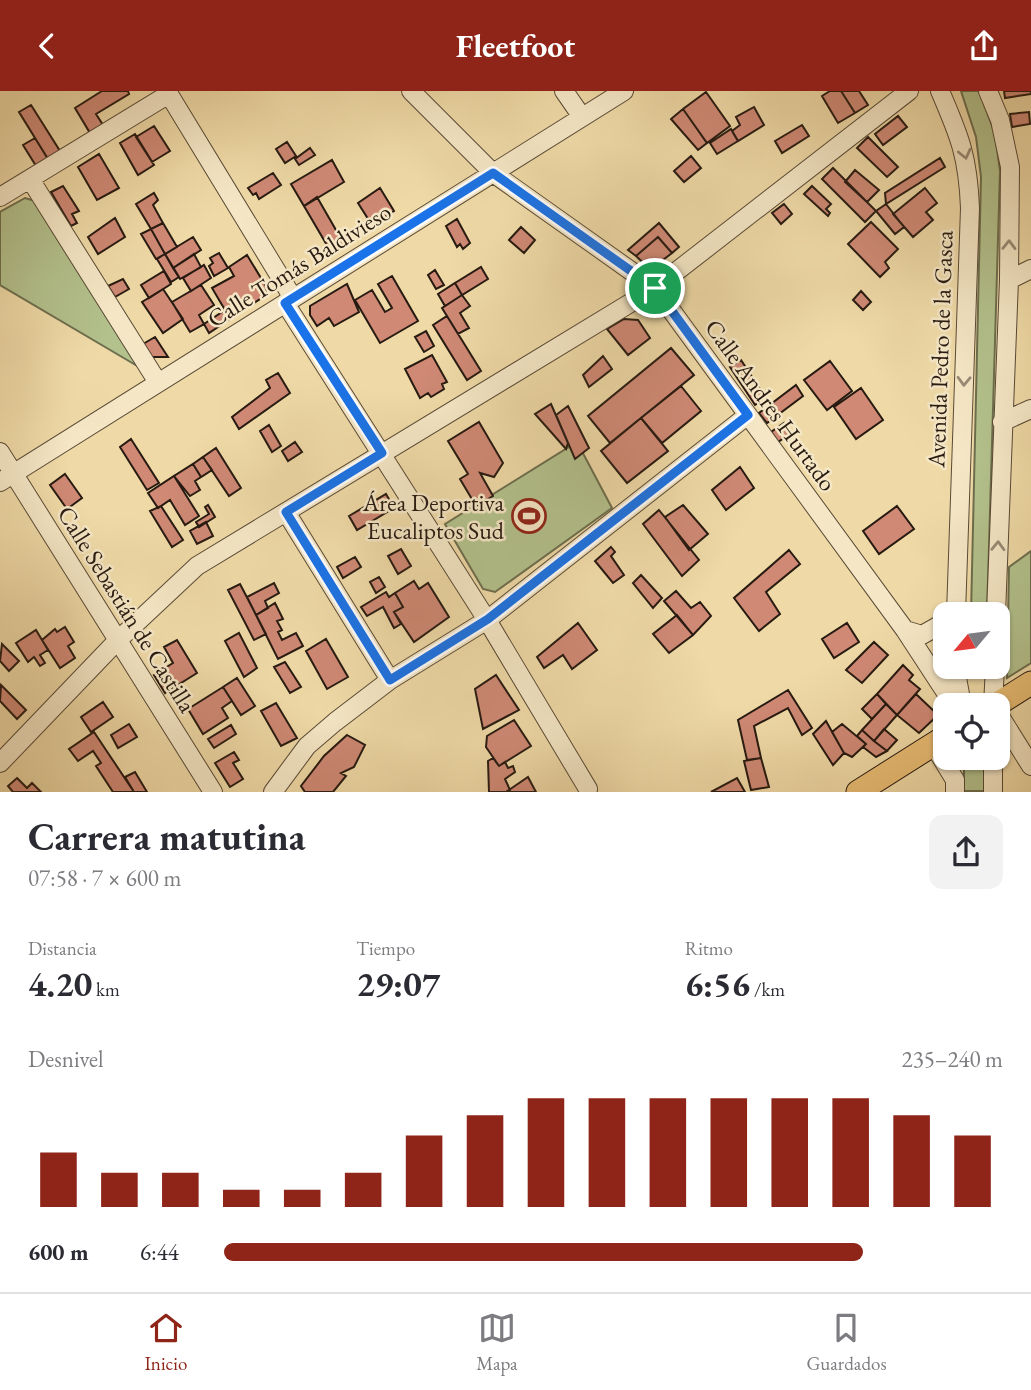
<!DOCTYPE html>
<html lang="es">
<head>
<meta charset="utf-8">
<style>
  body { margin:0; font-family:"EB Garamond",serif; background:#f2f2f3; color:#2b2b33; height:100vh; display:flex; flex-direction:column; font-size:26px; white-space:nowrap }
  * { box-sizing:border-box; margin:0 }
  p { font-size:23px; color:#7c7c81 }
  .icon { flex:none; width:38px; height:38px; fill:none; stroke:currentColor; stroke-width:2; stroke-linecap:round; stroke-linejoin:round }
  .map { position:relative; height:701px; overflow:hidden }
  .sheet { display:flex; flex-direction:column; background:#fff; flex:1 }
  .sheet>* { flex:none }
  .needle { width:46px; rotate:241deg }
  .controls { position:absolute; left:933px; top:511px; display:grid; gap:14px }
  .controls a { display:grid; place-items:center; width:77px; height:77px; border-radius:14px; background:#fff; box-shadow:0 2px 5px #0004; font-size:35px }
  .pin { position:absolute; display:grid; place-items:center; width:60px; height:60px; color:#fff; margin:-30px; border:4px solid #fff; border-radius:50%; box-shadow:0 2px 7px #0007 }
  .round { display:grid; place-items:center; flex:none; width:74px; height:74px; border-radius:14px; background:#f2f2f3 }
  .headline { display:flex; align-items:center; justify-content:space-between; height:119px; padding:0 28px }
  h1 { font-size:38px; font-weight:700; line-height:52px }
  .metrics { display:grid; grid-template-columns:repeat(3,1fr); gap:10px; height:119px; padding:7px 28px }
  .metrics div { display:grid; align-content:center }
  .metrics b { font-size:35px; font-weight:700 }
  .metrics small { font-size:19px; font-weight:400 }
  .metrics p { font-size:19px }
  .chart { height:196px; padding:14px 28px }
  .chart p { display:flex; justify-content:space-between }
  .chart svg { width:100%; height:126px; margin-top:7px; stroke:#8f2418; stroke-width:6 }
  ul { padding:0 28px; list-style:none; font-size:23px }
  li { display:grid; grid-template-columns:112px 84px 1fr; align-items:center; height:52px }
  li i { height:18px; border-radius:9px; background:#8f2418 }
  header { display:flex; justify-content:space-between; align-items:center; height:91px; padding:0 28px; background:#8f2418; color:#fff; font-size:32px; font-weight:700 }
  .dock { display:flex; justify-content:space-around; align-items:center; height:98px; border-top:2px solid #e1e1e2; background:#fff; font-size:19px; color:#7c7c81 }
  .dock a { display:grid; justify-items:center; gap:4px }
  .dock .current { color:#8f2418 }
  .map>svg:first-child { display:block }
  .green { fill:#b3c18c; stroke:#6d6e4e; stroke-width:2 }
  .building { fill:#cf8975; stroke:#271a11; stroke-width:2 }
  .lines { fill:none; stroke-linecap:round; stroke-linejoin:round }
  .minor-casing { stroke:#594a36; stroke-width:20 }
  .major-casing { stroke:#271a11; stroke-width:25 }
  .minor { stroke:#f5e7c6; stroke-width:18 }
  .major { stroke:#e8bd74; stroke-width:23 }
  .oneway { stroke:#988b75 }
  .route-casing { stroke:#fff; stroke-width:14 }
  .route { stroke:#1a73e8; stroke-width:9 }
  .labels { text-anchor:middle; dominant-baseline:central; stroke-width:5; stroke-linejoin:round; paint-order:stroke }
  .street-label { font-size:24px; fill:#271a11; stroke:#f5e7c6 }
  .poi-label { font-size:24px; fill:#271a11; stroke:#f5e7c6; text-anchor:end }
</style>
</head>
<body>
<header><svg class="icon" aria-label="back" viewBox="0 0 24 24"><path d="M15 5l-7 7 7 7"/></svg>Fleetfoot<svg class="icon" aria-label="share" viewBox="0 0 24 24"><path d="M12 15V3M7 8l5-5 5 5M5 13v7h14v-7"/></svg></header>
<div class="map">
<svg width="1031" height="701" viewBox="0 0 1031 701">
  <rect width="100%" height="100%" fill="#efdaa7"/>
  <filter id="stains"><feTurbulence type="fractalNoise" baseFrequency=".00286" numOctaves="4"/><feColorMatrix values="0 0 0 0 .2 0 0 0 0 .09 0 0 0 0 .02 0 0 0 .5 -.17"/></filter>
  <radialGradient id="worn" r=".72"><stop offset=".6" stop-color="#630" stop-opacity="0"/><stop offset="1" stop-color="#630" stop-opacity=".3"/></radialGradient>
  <path class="green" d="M961,0H979L995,43L1000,80L987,523H971L981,86L976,46Z
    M25,107L35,110L139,276L0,194V121Z
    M577,351L612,417L495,501L483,498L445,433Z
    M1031,460V572L1007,587L1009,476Z
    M964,667H988V700H964Z"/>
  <path class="building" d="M102,0H128L129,3L96,23L103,34L90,42L75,17Z
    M830,0H841L855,22L838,32L822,5Z
    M841,0H859L868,14L855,22Z
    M1004,0H1031V3L1005,7Z
    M706,1L730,35L707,52L683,18Z
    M31,14L60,60L48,68L19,21Z
    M754,16L764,34L738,50L732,40L740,34L736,26Z
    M683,18L707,52L698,59L671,28Z
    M1029,21L1030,33L1012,36L1010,23Z
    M898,25L907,36L883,54L875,43Z
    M802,34L809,45L782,62L775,50Z
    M154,35L170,60L152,71L136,46Z
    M731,38L738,50L717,63L710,52Z
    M135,43L154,74L138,84L120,52Z
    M868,46L898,76L887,86L857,57Z
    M35,47L48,68L36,75L23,54Z
    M287,51L296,65L285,72L276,58Z
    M310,57L315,64L299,74L295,68Z
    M99,63L119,97L97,109L78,76Z
    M691,65L701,77L684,91L674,80Z
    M940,67L945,76L886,113L885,102Z
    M332,69L344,91L304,115L291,93Z
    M833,77L876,120L865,131L822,88Z
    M855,79L879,99L867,111L845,91Z
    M273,82L281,94L259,108L256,102L253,104L248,97Z
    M63,95L79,120L72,123L77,132L71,135L51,101Z
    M812,95L831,113L826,118L830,122L828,125L804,103Z
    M380,97L394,120L372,134L358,112Z
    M925,97L937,112L926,121L933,129L913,146L893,123Z
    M154,102L158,109L153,114L163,132L151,138L136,113Z
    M317,106L344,153L331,161L304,115Z
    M784,113L792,123L781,133L772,122Z
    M886,113L904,136L895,143L876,120Z
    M115,127L125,146L98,163L88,146Z
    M457,128L470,152L463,158L460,153L457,156L446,135Z
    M871,131L898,158L885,171L889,177L880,186L848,153Z
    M163,132L177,156L165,163L151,138Z
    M659,132L679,156L672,162L658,146L636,165L628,159Z
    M521,136L535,149L524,162L509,149Z
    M151,138L165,163L156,168L141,143Z
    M193,146L201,159L173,177L165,163Z
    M658,146L672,162L663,169L666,173L654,182L636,165Z
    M219,162L228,177L214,185L209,175L213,172L210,167Z
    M165,163L179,186L171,191L157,168Z
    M194,163L201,176L180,188L173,177Z
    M247,164L267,197L263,206L209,242L204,233L225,219L212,197L234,185L229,176Z
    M204,174L211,187L191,200L183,187Z
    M481,176L488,188L462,204L455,192Z
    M435,179L444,194L436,198L428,184Z
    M164,180L171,193L149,207L141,194Z
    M392,185L418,230L380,252L355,209L372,199L385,221L392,217L378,193Z
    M123,188L129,198L115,206L108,195Z
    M455,192L462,204L445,215L438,203Z
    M347,193L359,221L334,235L329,227L317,235L310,224V215Z
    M201,194L214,214L199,224L204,233L190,241L172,211Z
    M163,198L183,228L163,242L142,211Z
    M861,200L871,211L863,219L853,209Z
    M462,204L470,215L460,222L469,237L458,243L442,217Z
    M447,225L481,280L467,289L433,234Z
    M624,228L638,229L650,247L628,264L607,238Z
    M426,240L434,255L424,261L415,246Z
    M155,246L168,266H151L143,253Z
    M671,257L694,284L610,352L588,325Z
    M432,264L447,291L442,293L444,298L431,306L428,302L420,307L405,278Z
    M603,265L612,278L589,296L583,284Z
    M741,269L766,307L755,314L730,276Z
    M830,270L852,300L827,319L804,289Z
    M278,282L290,302L239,338L232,326L270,297L266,289Z
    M796,294L803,305L767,332L759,322Z
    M681,295L701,320L662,352L641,327Z
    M861,297L883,329L856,348L834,316Z
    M551,313L568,352L566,358L535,323Z
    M568,315L589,357L575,368L556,324Z
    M641,327L668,360L627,392L601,360Z
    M479,331L503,372L494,386L480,382L493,405L476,415L460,388L468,383L448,350Z
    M784,332L791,342L778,351L771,341Z
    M269,334L281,355L272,361L260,340Z
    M131,348L159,392L147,399L120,356Z
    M295,351L302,361L288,370L282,360Z
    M216,357L241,397L229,405L203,366Z
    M203,366L212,379L201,386L193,373Z
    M193,373L201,386L195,390L200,399L190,405L174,385Z
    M740,376L754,397L726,419L712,399Z
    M65,383L82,407L67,418L50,394Z
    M174,385L199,425L185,434L170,409L158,417L148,402Z
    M386,403L394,417L357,439L349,425Z
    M208,414L215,426L199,436L196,431L209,423L205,416Z
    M683,414L708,443L689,459L665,426Z
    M161,415L183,449L172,456L150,420Z
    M897,415L914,438L879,463L863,440Z
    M659,419L699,469L682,485L643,433Z
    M206,431L213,445L197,453L190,440Z
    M611,456L615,461L611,465L624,484L613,492L595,470Z
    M401,458L411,475L398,483L388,465Z
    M789,459L800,473L766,501L780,523L759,540L734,507Z
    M355,466L361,476L343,487L337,476Z
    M641,484L662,507L653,517L633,492Z
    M379,486L385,496L376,502L370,491Z
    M414,490L419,498L428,492L449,526L414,551L394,521L403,516L395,502Z
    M274,492L279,502L265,510L268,517L256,524L247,506Z
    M240,493L266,543L254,549L228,499Z
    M676,500L691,517L700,511L711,525L693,544L664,510Z
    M386,501L389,506L395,502L403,516L394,521L401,533L394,537L383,516L367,525L361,516Z
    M275,512L283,528L277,530L282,539L278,541L282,549L296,542L303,555L278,568L256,524Z
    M677,524L693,544L669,562L653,543Z
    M578,532L597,559L572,578L563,564L544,577L537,566Z
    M847,532L859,551L834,567L822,548Z
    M65,536L74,551L68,555L75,567L60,577L42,549L55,538L57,541Z
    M36,539L48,559L40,564L45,572L40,575L34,566L28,571L16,552Z
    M239,542L257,577L244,586L225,550Z
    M326,548L348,586L327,598L306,560Z
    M177,549L197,582L165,602L154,584L173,572L164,556Z
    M874,551L888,564L862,592L846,579Z
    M2,553L19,570L9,580L0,570Z
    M285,571L301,596L290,602L274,576Z
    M903,574L913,584L909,589L920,598L897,624L877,603Z
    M496,584L519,619L483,638L475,598Z
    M237,587L255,615L241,624L223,596Z
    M1,594L26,619L17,628L0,610Z
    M223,596L232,610L222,617L228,627L203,643L188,618Z
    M788,599L812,637L802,644L788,617L754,635L761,667L747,669L738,629Z
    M877,603L886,613L872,628L862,618Z
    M916,603L938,624L919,642L897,624Z
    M103,611L113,626L91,641L81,626Z
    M276,612L297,647L281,655L261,620Z
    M886,613L897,624L874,650L862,639Z
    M514,629L531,655L499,675L486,656L487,645Z
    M826,630L844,662L833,674L813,643Z
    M129,633L137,646L118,657L111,644Z
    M842,633L866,653L852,666L844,662L832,641Z
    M231,634L236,643L214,657L208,648Z
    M884,638L897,649L887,660L874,650Z
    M862,639L874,650L887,660L876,666L863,656L866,653L857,645Z
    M94,641L134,701H113L96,675L101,672L93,660L78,670L69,658Z
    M347,644L365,654L354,676L341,682L346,685L333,701H305L301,695L324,665Z
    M234,661L239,669L233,672L243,688L230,696L215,672Z
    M493,667L499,675L505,671L508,677L513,675L515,681L505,688L510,699L507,701H489L488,670Z
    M761,667L769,696L751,699L744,670Z
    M135,681L147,701H134L125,686Z
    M528,686L536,701H506Z
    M17,687L27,697L32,692L41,701H13L8,695Z
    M737,687L745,701H711Z"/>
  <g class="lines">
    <g class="minor-casing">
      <path id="minor" d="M167,0L293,207
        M411,0L493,82L655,197L905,539L954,614
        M564,0L582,26
        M940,0C960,46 968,66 970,117L956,523
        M988,0L1000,29L1010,76L1009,189L996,523
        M30,88L157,290
        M0,106L169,3
        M1009,189L1031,178
        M285,212L487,529L588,698
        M1002,331L1031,318
        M0,361L213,701
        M0,391L624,0
        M286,421L390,589
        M905,539L922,544L945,531
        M955,576L962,614
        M993,614L995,576
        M998,622L1031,675
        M933,653L955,689V701
        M993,667V701
        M0,672L117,550L197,475L655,197L909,0
        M273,701L307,655L335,631L390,589L487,529L748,324"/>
    </g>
    <g class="major-casing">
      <path id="major" d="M996,614L1031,592
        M858,701L945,646"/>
    </g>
    <use href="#minor" class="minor"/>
    <use href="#major" class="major"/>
  </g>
  <defs><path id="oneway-chevron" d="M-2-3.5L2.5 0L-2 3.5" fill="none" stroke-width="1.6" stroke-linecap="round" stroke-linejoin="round" transform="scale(1.75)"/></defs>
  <g class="oneway">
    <use href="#oneway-chevron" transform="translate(965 63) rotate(77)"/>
    <use href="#oneway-chevron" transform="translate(1009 154) rotate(-89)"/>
    <use href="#oneway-chevron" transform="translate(964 290) rotate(92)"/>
    <use href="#oneway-chevron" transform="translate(998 455) rotate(-88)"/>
  </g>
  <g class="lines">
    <g class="route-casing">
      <path id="route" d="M493,82L655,197L748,324L488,528L390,589L286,421L382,362L285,212Z"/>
    </g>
    <use href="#route" class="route"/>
  </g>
  <defs>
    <g id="stadium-ring" transform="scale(1.75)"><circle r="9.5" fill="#f5e7c6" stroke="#8f2418" stroke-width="1.5"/><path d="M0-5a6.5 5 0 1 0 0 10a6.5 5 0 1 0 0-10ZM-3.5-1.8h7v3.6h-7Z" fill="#8f2418"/></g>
  </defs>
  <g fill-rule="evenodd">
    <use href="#stadium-ring" x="529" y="425"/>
  </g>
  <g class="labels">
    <g class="street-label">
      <text transform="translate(299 174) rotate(-32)">Calle Tomás Baldivieso</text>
      <text transform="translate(940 258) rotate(-88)">Avenida Pedro de la Gasca</text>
      <text transform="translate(771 314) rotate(54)">Calle Andres Hurtado</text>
      <text transform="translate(127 518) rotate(58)">Calle Sebastián de Castilla</text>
    </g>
    <g class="poi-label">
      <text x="504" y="411">Área Deportiva<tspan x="504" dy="28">Eucaliptos Sud</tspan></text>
    </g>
  </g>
  <rect width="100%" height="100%" filter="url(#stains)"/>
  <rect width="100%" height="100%" fill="url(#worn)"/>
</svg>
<div class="controls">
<a><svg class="needle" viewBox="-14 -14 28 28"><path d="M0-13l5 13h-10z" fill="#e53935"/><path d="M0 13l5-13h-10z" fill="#7c7c81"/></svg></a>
<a><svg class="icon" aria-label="locate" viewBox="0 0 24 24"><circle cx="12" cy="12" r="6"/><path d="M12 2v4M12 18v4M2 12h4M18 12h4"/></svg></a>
</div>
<div class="pin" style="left:655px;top:197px;background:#1e9e55"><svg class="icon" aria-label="arrive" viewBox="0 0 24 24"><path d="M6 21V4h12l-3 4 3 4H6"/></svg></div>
</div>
<section class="sheet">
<div class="headline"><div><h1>Carrera matutina</h1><p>07:58 · 7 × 600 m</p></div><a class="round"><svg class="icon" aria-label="share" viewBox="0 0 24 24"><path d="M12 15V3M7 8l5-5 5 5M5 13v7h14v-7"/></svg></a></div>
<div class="metrics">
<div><p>Distancia</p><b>4.20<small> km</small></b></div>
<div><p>Tiempo</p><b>29:07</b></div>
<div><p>Ritmo</p><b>6:56<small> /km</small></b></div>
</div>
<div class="chart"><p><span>Desnivel</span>235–240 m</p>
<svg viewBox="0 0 160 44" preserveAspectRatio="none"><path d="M5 44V25M15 44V32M25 44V32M35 44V38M45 44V38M55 44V32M65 44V19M75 44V12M85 44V6M95 44V6M105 44V6M115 44V6M125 44V6M135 44V6M145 44V12M155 44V19"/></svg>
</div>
<ul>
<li><b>600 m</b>6:44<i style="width:82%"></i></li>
</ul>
</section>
<nav class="dock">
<a class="current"><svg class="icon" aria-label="home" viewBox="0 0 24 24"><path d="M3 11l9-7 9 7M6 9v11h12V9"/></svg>Inicio</a>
<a><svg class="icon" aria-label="map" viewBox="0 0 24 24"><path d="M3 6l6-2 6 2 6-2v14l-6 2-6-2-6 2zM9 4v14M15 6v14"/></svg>Mapa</a>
<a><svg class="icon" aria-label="saved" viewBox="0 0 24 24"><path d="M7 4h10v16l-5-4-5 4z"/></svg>Guardados</a>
</nav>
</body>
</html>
